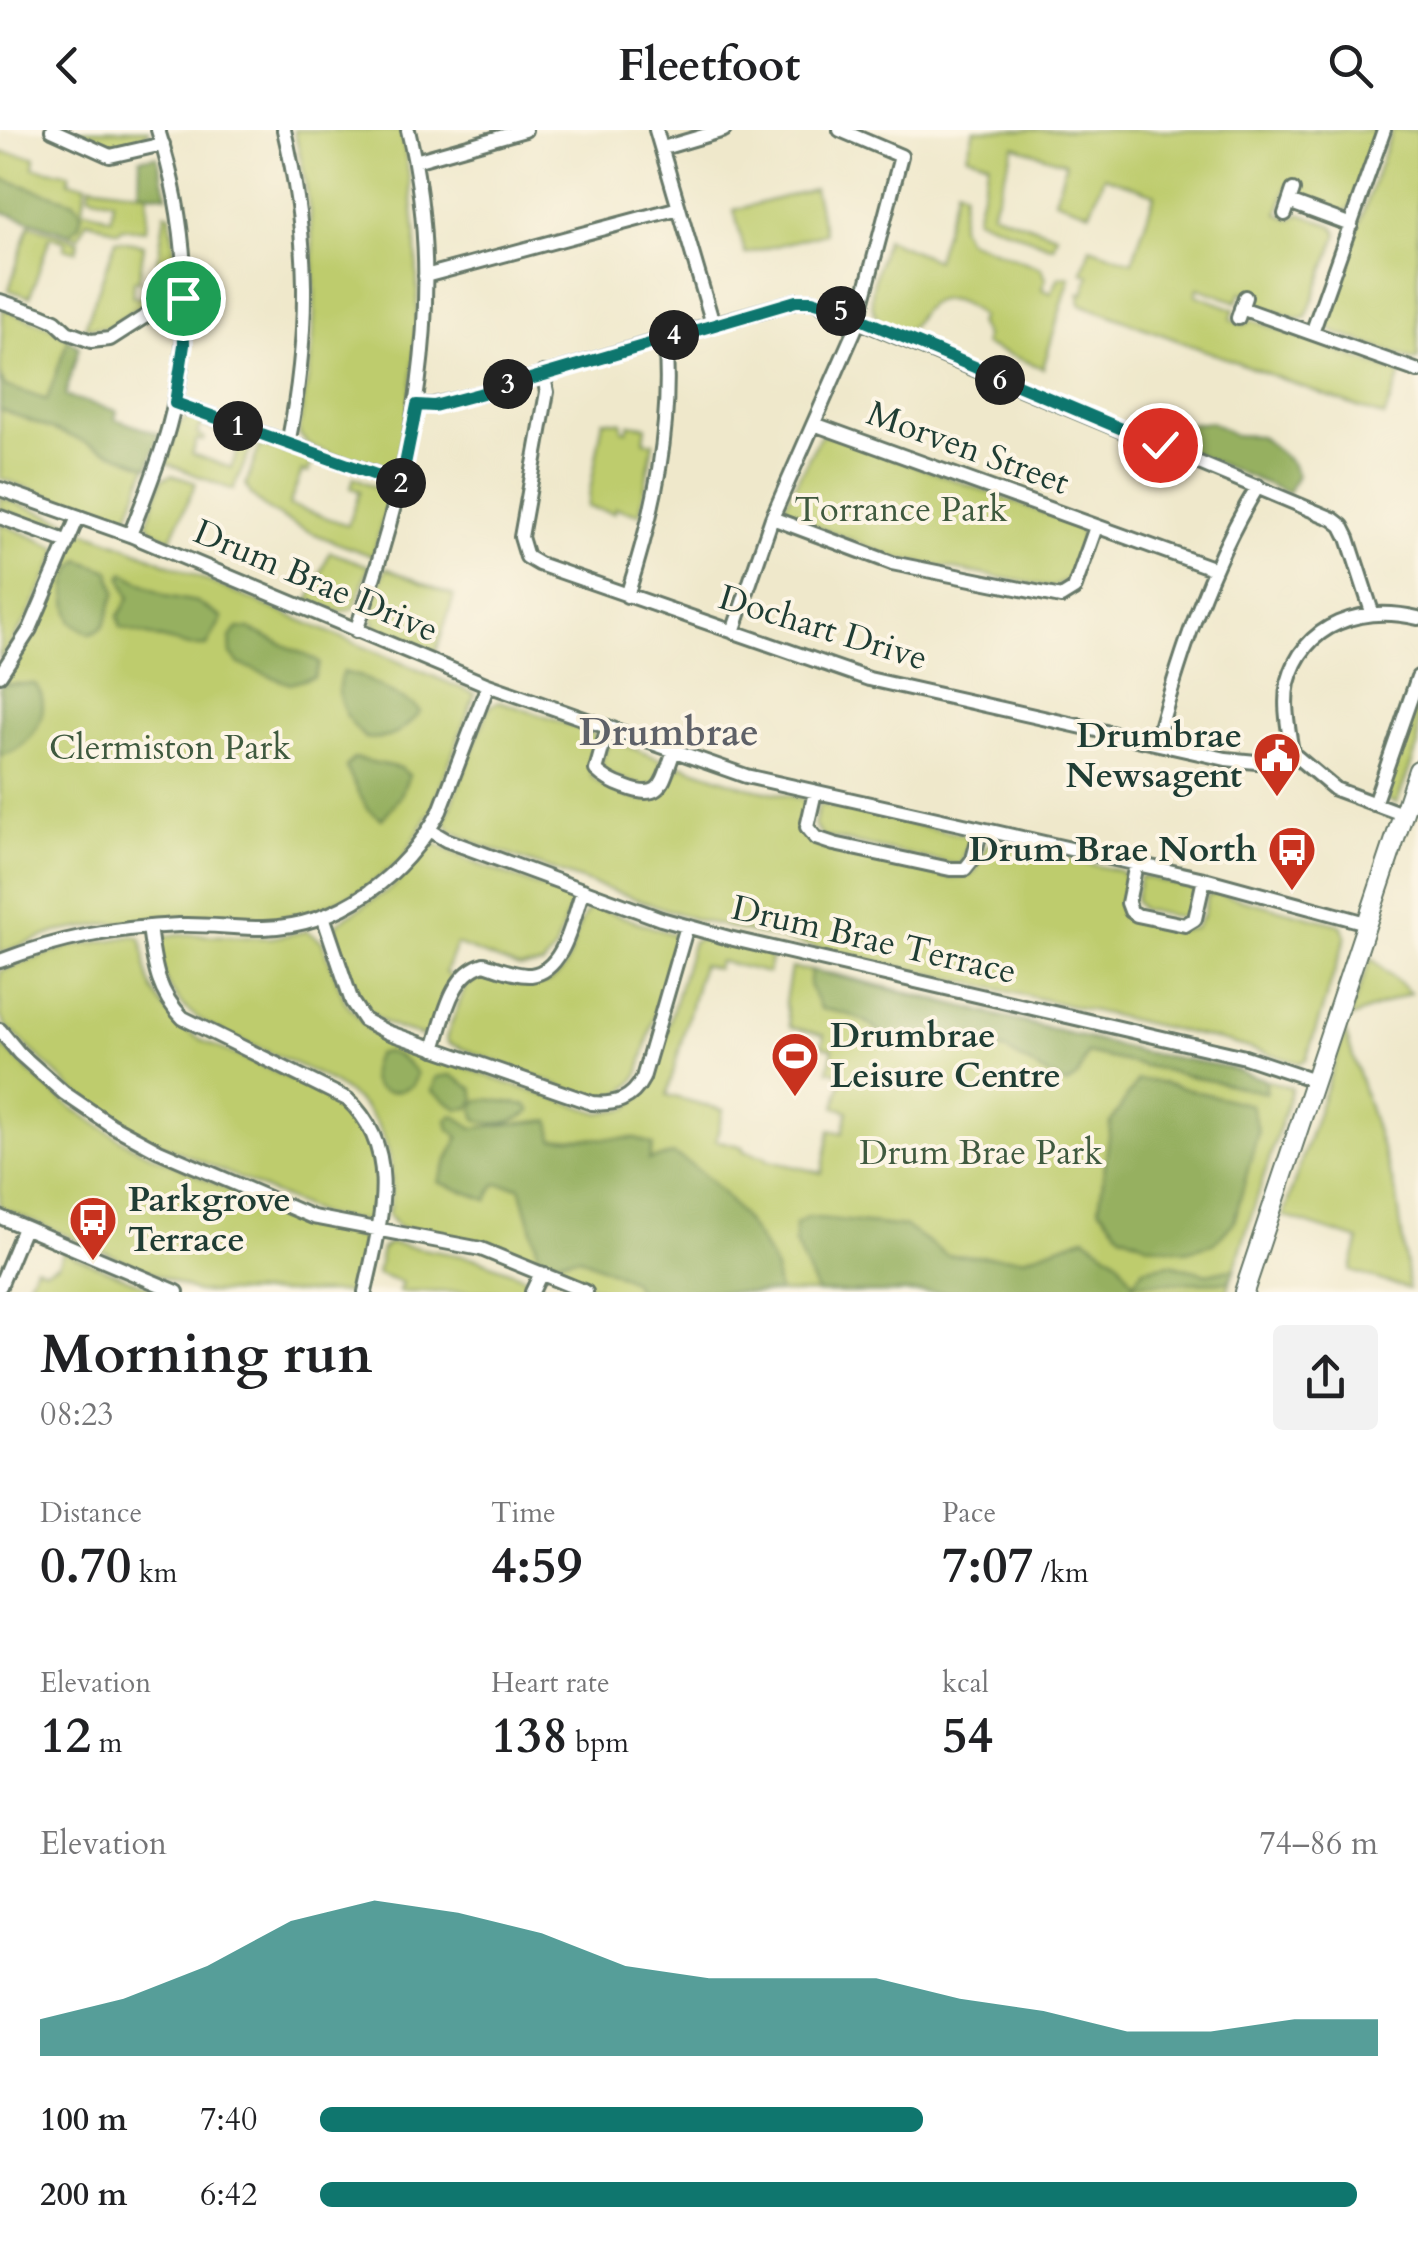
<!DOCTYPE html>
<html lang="en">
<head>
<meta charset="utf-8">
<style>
  body { margin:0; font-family:Cardo,serif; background:#f2f2f2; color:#202124; height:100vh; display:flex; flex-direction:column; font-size:38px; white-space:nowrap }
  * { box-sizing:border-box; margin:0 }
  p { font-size:32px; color:#757577 }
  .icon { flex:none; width:55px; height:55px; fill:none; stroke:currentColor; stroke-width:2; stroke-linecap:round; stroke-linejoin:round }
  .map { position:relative; height:1162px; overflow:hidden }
  .side { display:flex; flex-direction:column; background:#fff; flex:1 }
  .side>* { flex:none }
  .pin { position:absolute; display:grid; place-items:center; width:85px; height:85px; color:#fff; margin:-42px; border:5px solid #fff; border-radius:50%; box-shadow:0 2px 10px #0007 }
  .km { position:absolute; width:50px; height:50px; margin:-25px; border-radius:50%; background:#222; color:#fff; font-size:28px; line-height:50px; text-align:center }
  .round { display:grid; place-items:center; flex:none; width:105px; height:105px; border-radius:10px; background:#f2f2f2 }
  .overview { display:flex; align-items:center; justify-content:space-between; height:170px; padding:0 40px }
  h1 { font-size:55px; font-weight:600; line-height:75px }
  .figures { display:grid; grid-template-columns:repeat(3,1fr); gap:15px; height:170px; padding:10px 40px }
  .figures div { display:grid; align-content:center }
  .figures b { font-size:50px; font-weight:600 }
  .figures small { font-size:28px; font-weight:400 }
  .figures p { font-size:28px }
  .chart { height:280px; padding:20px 40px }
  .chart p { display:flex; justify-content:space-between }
  .chart svg { width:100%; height:180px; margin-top:10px; fill:#0f766e; opacity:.7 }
  ul { padding:0 40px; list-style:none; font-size:32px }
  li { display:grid; grid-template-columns:160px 120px 1fr; align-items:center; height:75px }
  li i { height:25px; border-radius:12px; background:#0f766e }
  header { display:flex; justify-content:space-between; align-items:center; height:130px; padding:0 40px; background:#fff; font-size:45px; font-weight:600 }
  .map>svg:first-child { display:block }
  .green { fill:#becc6d; stroke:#6e8450; stroke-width:2.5; fill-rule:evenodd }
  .forest { fill:#96b060; stroke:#5a764a; stroke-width:2.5 }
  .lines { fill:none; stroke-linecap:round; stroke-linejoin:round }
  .minor-casing { stroke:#687969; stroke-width:18 }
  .major-casing { stroke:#687969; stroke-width:22 }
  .minor { stroke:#fff; stroke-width:12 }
  .major { stroke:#fff; stroke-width:18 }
  .route-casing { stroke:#fff; stroke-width:20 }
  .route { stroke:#0f766e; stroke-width:12 }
  .labels { text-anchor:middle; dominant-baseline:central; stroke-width:8; stroke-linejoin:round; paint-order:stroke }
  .street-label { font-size:35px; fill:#1f3d34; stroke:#fcf5e5 }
  .park-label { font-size:35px; fill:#3f5a3f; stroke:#fcf5e5 }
  .poi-label { font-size:35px; font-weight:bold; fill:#1f3d34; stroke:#fcf5e5; text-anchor:end }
  .neighbourhood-label { font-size:38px; font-weight:bold; fill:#5e6168; stroke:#fcf5e5 }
</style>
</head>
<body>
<header><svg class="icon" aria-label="back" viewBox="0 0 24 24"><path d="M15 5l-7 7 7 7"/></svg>Fleetfoot<svg class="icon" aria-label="search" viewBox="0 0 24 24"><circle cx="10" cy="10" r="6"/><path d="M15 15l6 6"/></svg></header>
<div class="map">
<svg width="1418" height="1162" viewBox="0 0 1418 1162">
  <rect width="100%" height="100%" fill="#fcf5e5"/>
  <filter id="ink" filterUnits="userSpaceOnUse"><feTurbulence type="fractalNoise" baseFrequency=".01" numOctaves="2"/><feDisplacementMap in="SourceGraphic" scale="20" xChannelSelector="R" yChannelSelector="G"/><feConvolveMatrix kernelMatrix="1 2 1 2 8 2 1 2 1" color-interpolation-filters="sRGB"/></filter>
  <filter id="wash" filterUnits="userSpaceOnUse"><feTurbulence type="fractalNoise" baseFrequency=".0048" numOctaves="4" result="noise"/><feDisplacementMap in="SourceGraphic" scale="40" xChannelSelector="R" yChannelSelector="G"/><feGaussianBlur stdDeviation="2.25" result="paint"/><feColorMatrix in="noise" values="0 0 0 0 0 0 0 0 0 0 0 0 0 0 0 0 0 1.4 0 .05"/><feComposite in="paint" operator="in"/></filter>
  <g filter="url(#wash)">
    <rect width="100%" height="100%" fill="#efe8cb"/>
    <path class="green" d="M69,0H149V1C129,29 94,11 69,0Z
      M294,0H401C424,115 422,217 399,332L396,339L386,343L310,316L299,304C301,273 311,242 313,211C318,140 311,68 294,0Z
      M974,0H1377L1350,78L1340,83L1305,70L1300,60L1287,56L1278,84L1291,89L1300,84L1333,96L1338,104L1306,188L1298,189L1259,176L1255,166L1241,162L1237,172L1198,158L1196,165L1234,179L1231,190L1244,195L1252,190L1401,244L1384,287L1080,174L1079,163L1083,164L1089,145L1082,142L1090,117L1132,132L1155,64L1104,46L1090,82L1055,70L1066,33L1014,16L992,82L1057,105L1053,117L976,88L989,32L967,25Z
      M1392,0H1418V229L1413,230L1333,202L1325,192Z
      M0,22L35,27L34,38L69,43V52L86,54L83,79L111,88L113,71L89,65L90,55L148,63L146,100L121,98L119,102L87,90L79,107L69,104L79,95L82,83L74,72L0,48Z
      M957,58L964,62L960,96L967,110L1041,138L1046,148L1042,159L1051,163L1059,147H1070L1043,238L984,215L985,206L978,193L981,187C965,171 940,160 923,180C916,188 915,194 908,200C850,198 877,143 886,109L936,130Z
      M814,59L825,103L745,124L734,80Z
      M165,83L170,84C173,111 180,142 174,169L165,175L134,179L109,198L85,197L116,110L144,115L139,151H134L132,166L142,168L145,152L154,154Z
      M29,95L79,111L76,121L64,118L66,112L50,107L30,167L9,160Z
      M3,179L51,197L68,209L47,270L5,256L0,246Z
      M0,279L147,335L128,386L115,390L0,348Z
      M190,287L220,297L222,302L200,295L197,304L205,308L203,311L197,309L192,324L231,338L242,310L253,314L233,360L166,333L180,292Z
      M603,290L622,292V300L627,301L629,294L646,296L644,311L653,313L640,384L615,378L614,383L587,377Z
      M832,305L1074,394C1094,411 1077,451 1052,457L899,429L793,387L786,382L785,374L820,306Z
      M260,315L312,330L308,343L302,341L289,375L348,395L360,361L351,358L354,347L384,361L388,371L373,426C344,416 253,385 246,354Z
      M172,345L196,353L171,409L154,402L147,392L162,349Z
      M0,367L66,391L67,400L58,401L0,379Z
      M0,393L58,418L57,425L28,487L0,530Z
      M81,400L125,416L475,564L432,680L402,730L363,760L319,779L265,792L185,787L106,794L56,802L0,823V558L49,479Z
      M330,422L369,436L355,477C338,487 326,478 309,470Z
      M386,438L454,466L436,522L377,499C364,482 379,457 386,438Z
      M1418,566V615L1397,673L1384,668Z
      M499,571L593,603L597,608L589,631L592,647C606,660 650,682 665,662C672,653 671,643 681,635L743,656L803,669C810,690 789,705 822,718L952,748C988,748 973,728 991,712L1120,741L1126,747L1127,784L1131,789L1175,801L1195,798L1203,785L1207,766L1216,763L1341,795L1346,806L1306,930L1299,933L1228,912L697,790L480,715L451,701L445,691L489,577Z
      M610,609L664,631L655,654L645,657L607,644L601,633Z
      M819,674L972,707L961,734H953L823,706L814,695Z
      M436,714L475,733L563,765L572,772L555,820L543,835L519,838L456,814L445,843L452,847L432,902L422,906C407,901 391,898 378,888C354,871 341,826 335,797L339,792L394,756L428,718Z
      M1140,746L1196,759L1190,783L1181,788L1141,779L1135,771Z
      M593,777L673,804L675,809L639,942C628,965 615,967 592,968L448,913L446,908L465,857L483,843C501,844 519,857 537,855C582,849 566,794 593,777Z
      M307,801L322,811L345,871L371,902L510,954L600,983L628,978L650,958L693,811L703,808L768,824L771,830L768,843L719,831L717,839L702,835L667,965L723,980L716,1010L743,1017V1021L766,1027V1030L822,1043L830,1000L843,1003L848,981L835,977L843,944L828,940L833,919L822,916L824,905L790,897L785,871L791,838L835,844L1142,922L1222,936L1292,958L1227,1162H606L478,1113L398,1097L388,1085C409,966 324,948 236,908C204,894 176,879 164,844C160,831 157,818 164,807L177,804L270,808ZM459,1006L487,1070L438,1052Z
      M134,806L141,808C145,818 144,829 146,840C153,871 173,892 199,909C234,926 326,959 351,984C366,1000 372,1019 376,1040C379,1055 376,1079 367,1092L323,1085L134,1002L71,958L5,895L0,886V841L68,817Z
      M1371,828L1410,863L1348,889Z
      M1345,901L1397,1066L1409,1159L1350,1141L1359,1110L1283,1086Z
      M0,913L37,949L71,977L129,1015L294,1089L364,1109L366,1117L357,1162H197L0,1077Z
      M390,1113L478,1129L525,1147L528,1153L525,1162H399L402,1153L377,1144L382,1119Z
      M63,1121L160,1162H25L36,1136L45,1140L58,1134Z"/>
    <path class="forest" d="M157,26L167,65L139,62L140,28Z
      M0,48L74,72L82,83L79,95L69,104L0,81Z
      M68,209L79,217L65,266L117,281L115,289L159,304L149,337L0,279V246L5,256L47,270Z
      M1174,292L1183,295L1211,292L1234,305L1260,306L1292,333L1297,345L1288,363L1167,312Z
      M80,430L109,441L116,463C105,480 113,497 90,504L71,492C66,468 60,448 80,430Z
      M124,443L166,466L197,472L222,488L207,516H189L121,498L118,487L129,468L121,447Z
      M238,498L250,499L316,530L319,534L314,547L290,554L239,534L231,524L230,507Z
      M343,542L362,547L415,576L420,582C402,602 393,611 365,608C347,591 331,566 343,542Z
      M3,554H35C57,579 29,622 0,625V558Z
      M354,628L400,638L409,645L400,667L382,689L367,679L346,637Z
      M811,840L1142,922L1222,936L1266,950V963L1087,923L1078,946L1066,955L1005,920L897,917C870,891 858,884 821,879L809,855Z
      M384,922C398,923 409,933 417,944L413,955C384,972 359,956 377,924Z
      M451,945L473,959L475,969L469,978L458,979L432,961L436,947Z
      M1138,950L1155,951L1251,975L1258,1002L1234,1092L1213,1114L1186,1121L1149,1115L1121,1104L1099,1078L1111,992Z
      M487,969L527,975L531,981C517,992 493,998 476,989L473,979L477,971Z
      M453,985L473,998L550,990L553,1009L636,1008L653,1015L649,1030L673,1024C713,1044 751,1093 772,1132C778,1142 775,1152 779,1162H638L632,1151L579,1127L541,1132L520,1057L495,1054L487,1070L438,1052L459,1007L449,999L447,990Z
      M808,1087L906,1097L947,1125L1024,1128L1085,1107L1120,1132L1133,1153L1143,1139L1170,1134L1207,1144L1235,1138L1229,1152L1134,1154L1131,1162H817L795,1113V1095Z"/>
  </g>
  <g filter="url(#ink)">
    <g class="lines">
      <g class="minor-casing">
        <path id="minor" d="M52,0L110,26L163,14
          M284,0C310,110 310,203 288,314
          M656,0L713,194
          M663,18L724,0
          M415,31L525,0
          M1289,72L1351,95
          M1285,84L1293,60
          M425,146L679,78
          M0,171L41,185L55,191L67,202L91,211L110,209L149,184L184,183
          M1241,178L1418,241
          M1238,188L1245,167
          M1312,203L1384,0
          M543,243L547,262L521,407L527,427L539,434L869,549L1226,629L1256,632L1292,623
          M175,273L401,353
          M417,275H433L479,264L713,194L796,171H812L1333,389L1342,396L1348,408L1372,482
          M814,294L1215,439
          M0,359L130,405L488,555L746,646L1204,749L1366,793
          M0,387L68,412
          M772,388L892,433L1061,467L1074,459L1096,397
          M130,405C144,369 159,333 169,296C195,201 188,93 158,0
          M627,466C654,382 673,296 665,207
          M356,501C412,340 449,169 408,0
          M733,502L772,388L856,197L901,26L840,0
          M0,545L30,499L78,387
          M608,597L596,640C605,649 613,653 625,657C663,672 662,652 674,621
          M1156,612C1181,523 1209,436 1258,356
          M815,662L807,697L816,708L834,714L950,739H965L973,729L981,699
          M1374,674L1418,547
          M1402,684L1335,659L1292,623C1289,601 1283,575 1288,553C1304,492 1363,475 1418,488
          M429,700L446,710L661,789L729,808L1245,927L1314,950
          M1136,734L1128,773L1131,781L1137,785L1185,795L1195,789L1204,749
          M323,786L352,872L364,890L387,902L592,973C615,975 632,970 643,948L687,796
          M149,797C154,833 156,861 183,888L347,969C404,1021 379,1096 365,1162
          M0,831C61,808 114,798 179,795C207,794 235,798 263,798C341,796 404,746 440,681L488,555
          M0,900L19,923L64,963L111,995L159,1021L313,1087L481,1119L586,1162
          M434,919C444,889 450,844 484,834C498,838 517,846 531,845C565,841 573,787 583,760
          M0,1087L177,1162
          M0,1156L24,1098
          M532,1162L541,1143"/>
      </g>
      <g class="major-casing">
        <path id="major" d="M1244,1162L1418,640"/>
      </g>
      <use href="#minor" class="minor"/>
      <use href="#major" class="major"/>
    </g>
  </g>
  <g class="lines" filter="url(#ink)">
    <g class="route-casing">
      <path id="route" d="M183,168L184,215L175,273L401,354L417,275L434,276L479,264L796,171H812L832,177L1160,315"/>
    </g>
    <use href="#route" class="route"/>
  </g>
  <defs>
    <g id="civic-pin" transform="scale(2.5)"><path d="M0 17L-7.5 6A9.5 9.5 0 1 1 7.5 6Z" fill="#c8321e" stroke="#fcf5e5"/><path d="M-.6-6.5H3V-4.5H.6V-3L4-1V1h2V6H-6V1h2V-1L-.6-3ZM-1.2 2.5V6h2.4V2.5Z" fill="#fff"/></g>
    <g id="bus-pin" transform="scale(2.5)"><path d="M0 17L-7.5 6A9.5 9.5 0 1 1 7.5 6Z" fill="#c8321e" stroke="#fcf5e5"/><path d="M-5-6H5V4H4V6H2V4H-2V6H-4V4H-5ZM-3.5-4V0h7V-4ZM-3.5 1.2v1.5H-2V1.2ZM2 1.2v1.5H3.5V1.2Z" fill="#fff"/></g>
    <g id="stadium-pin" transform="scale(2.5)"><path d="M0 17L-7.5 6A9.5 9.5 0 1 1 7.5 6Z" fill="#c8321e" stroke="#fcf5e5"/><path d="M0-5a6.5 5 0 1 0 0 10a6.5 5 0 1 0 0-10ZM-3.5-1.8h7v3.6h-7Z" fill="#fff"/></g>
  </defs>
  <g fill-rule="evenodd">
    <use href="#civic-pin" x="1277" y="626"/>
    <use href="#bus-pin" x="1292" y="720"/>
    <use href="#stadium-pin" x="795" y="926"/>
    <use href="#bus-pin" x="93" y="1090"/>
  </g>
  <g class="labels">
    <g class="street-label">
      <text transform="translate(968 318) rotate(20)">Morven Street</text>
      <text transform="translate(316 451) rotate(23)">Drum Brae Drive</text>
      <text transform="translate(823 498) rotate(17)">Dochart Drive</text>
      <text transform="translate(874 810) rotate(13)">Drum Brae Terrace</text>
    </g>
    <g class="park-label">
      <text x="901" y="380">Torrance Park</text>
      <text x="170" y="618">Clermiston Park</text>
      <text x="981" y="1023">Drum Brae Park</text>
    </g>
    <g class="poi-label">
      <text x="1242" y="606">Drumbrae<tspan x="1242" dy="40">Newsagent</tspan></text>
      <text x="1257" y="720">Drum Brae North</text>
      <text x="830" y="906" text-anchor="start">Drumbrae<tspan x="830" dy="40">Leisure Centre</tspan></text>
      <text x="128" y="1070" text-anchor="start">Parkgrove<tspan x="128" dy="40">Terrace</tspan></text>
    </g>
    <g class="neighbourhood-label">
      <text x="669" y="603">Drumbrae</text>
    </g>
  </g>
</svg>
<div class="pin" style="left:183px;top:168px;background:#1e9e55"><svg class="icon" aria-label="arrive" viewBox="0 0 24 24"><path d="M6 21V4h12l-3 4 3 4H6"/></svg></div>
<div class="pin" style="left:1160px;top:315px;background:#d93025"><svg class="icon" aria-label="check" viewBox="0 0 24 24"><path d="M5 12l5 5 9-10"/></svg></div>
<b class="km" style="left:238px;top:296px">1</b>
<b class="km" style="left:401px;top:353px">2</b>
<b class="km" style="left:508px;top:254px">3</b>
<b class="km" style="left:674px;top:205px">4</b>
<b class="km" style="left:841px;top:181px">5</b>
<b class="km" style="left:1000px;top:250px">6</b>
</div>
<section class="side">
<div class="overview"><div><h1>Morning run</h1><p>08:23</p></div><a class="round"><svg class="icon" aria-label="share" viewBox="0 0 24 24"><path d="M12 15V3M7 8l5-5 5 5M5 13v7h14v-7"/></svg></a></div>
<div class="figures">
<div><p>Distance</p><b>0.70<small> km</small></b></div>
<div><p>Time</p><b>4:59</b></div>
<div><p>Pace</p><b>7:07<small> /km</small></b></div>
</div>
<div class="figures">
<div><p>Elevation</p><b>12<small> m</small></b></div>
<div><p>Heart rate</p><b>138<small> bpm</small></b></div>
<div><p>kcal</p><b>54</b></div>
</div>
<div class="chart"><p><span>Elevation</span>74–86 m</p>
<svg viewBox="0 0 160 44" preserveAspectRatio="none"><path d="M0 44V35L10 30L20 22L30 11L40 6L50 9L60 14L70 22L80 25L90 25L100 25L110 30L120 33L130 38L140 38L150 35L160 35V44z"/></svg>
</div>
<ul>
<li><b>100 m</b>7:40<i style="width:57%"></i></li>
<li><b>200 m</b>6:42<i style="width:98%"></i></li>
</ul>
</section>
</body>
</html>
